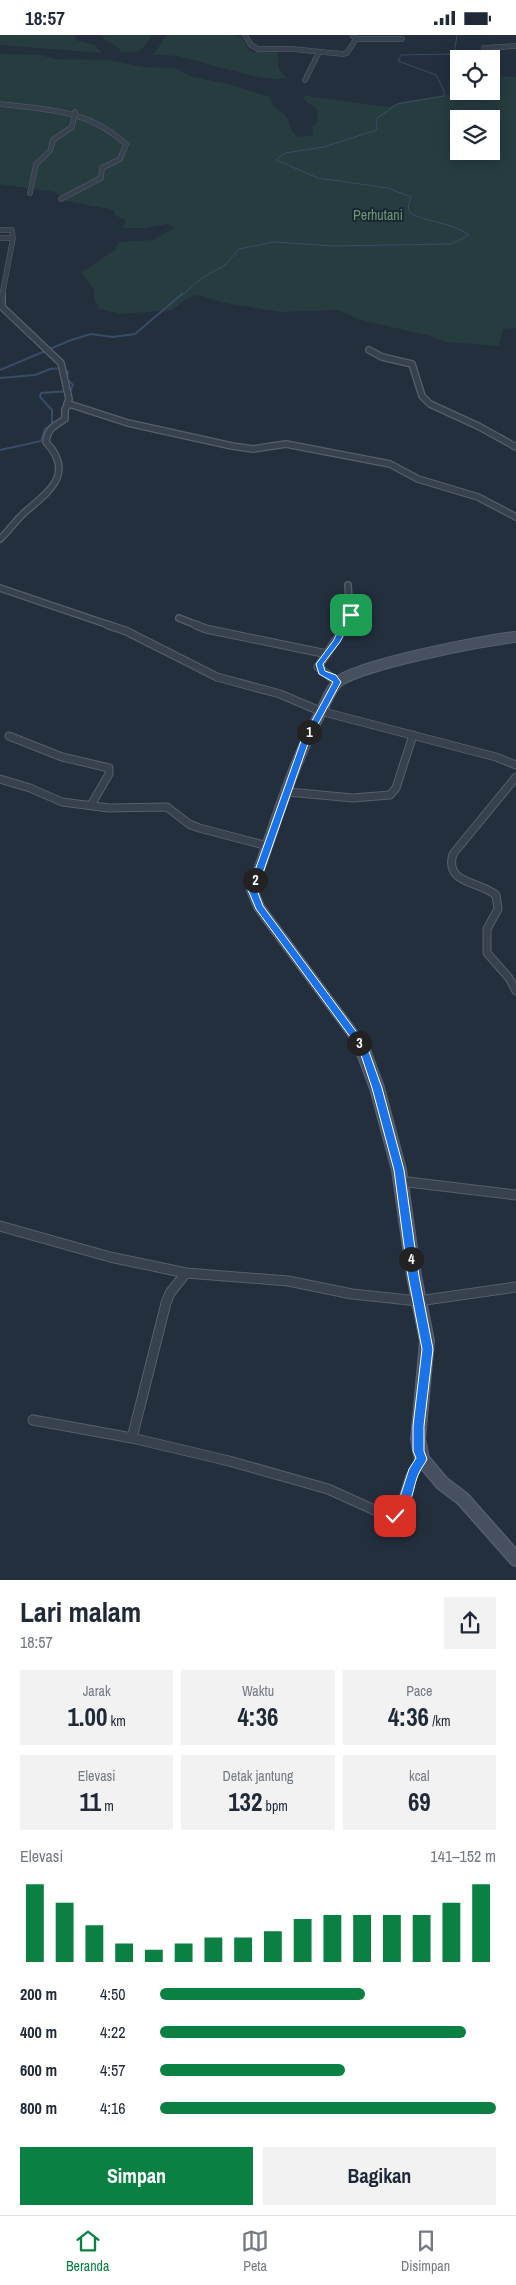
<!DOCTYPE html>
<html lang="id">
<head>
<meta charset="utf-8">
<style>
  body { margin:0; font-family:"Archivo Narrow",sans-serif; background:#f2f2f3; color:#1f2937; height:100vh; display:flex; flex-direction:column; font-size:19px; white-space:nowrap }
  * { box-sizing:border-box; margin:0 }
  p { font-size:16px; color:#747a83 }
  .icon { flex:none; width:28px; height:28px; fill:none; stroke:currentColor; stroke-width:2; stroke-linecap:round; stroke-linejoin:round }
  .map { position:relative; height:1545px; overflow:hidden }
  .side { display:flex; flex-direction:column; background:#fff; flex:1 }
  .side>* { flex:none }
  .tools { position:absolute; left:450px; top:15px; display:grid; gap:10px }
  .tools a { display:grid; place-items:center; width:50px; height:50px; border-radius:0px; background:#fff; box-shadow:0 2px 12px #0003; font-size:25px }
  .pin { position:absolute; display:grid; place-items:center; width:42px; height:42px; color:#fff; margin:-21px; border-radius:10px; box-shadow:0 2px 8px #0006 }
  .km { position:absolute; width:25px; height:25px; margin:-12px; border-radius:50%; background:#222; color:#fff; font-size:14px; line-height:25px; text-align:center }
  .round { display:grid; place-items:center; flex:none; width:52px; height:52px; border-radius:0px; background:#f2f2f3 }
  .overview { display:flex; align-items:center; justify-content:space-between; height:85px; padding:0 20px }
  h1 { font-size:28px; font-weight:700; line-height:38px }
  .figures { display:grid; grid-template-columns:repeat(3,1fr); gap:8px; height:85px; padding:5px 20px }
  .figures div { display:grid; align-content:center; border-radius:0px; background:#f2f2f3; text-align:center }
  .figures b { font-size:25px; font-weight:700 }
  .figures small { font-size:14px; font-weight:400 }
  .figures p { font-size:14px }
  .chart { height:140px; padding:10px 20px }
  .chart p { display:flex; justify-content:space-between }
  .chart svg { width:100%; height:90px; margin-top:5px; stroke:#0b8043; stroke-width:6 }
  .cta { display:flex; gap:10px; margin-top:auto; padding:10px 20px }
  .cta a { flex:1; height:58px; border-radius:0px; background:#0b8043; color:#fff; font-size:20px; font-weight:700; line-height:58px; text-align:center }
  .cta a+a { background:#f2f2f3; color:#1f2937 }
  ul { padding:0 20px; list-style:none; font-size:16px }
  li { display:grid; grid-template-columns:80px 60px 1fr; align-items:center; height:38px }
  li i { height:12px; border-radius:6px; background:#0b8043 }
  .status { display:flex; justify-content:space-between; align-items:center; height:35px; padding:0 25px; background:#fff; direction:ltr }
  .status svg { height:14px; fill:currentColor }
  .tabs { display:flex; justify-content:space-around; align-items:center; height:70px; border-top:1px solid #e0e1e3; background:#fff; font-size:14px; color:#747a83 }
  .tabs a { display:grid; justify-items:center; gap:2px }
  .tabs .selected { color:#0b8043 }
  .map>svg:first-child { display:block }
  .green { fill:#263c3f; fill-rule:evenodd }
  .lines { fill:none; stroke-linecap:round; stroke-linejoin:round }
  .stream-far1 { stroke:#394c67; stroke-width:1 }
  .stream { stroke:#394c67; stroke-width:2 }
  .street-far3-casing { stroke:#565f6c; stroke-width:5.5 }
  .street-far2-casing { stroke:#565f6c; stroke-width:8 }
  .street-far1-casing { stroke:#565f6c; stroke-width:9 }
  .street-casing { stroke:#565f6c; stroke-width:11 }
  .secondary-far1-casing { stroke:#565f6c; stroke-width:12 }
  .secondary-casing { stroke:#565f6c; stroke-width:16 }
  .street-far3 { stroke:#38414e; stroke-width:4.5 }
  .street-far2 { stroke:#38414e; stroke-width:5.5 }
  .street-far1 { stroke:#38414e; stroke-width:7 }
  .street { stroke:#38414e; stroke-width:9 }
  .secondary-far1 { stroke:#465061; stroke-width:10 }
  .secondary { stroke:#465061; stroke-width:13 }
  .route { fill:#1a73e8; stroke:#fff }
  .labels { text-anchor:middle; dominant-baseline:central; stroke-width:4; stroke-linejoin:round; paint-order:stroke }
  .far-park-label { font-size:14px; fill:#6b9a76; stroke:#1d2633 }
</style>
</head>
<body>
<div class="status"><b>18:57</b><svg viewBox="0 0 49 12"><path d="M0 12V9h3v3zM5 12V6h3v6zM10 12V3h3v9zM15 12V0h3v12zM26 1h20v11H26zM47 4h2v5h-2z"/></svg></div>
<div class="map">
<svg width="516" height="1545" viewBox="0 0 516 1545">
  <rect width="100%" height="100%" fill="#242f3e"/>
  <path class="green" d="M0,0H75L76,5L94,10L102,18L0,10Z
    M100,0H152C141,17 141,18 121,17C117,8 106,8 100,0Z
    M167,0H235L241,2L251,17H278L279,34L286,43C265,49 201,25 176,21C169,20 161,20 153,20Z
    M0,19L41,20L54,24L109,25L144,32L174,33L193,42L229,49L270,62L274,72C293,83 286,89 297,102L313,100L312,93L318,86L317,74L302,63L306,61L389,72L401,67L450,59L449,44L459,40V56H491V41L516,42V293L503,294L499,311L446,307L426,300L360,285L339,275L281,277L225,268L197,260L186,264L172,275L120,279L99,274L94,263V254L81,238L115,215L119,207L153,205L174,193L168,189L145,193H122L126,186L115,180L114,175L66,166L55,157L0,149ZM459,84H491V116H459Z"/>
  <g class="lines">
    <path class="stream-far1" d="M181,261L202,243L225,230L239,214L274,207L334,211L452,209L469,200C451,187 429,188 410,178L408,171L411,162L388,153L318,143L276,125L285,118L324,112L377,95L376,84L397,69L444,61V56L436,40L398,26L401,20L454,19L457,0"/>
    <path class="stream" d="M0,335L71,305L91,299L113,302L135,299L182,259
      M0,343L35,340L50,334L63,333L68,337L67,344L73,350L70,356L41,358L40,362L52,375V389L45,394L41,406L0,415"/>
    <g class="street-far3-casing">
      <path id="street-far3" d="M245,0L251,10L258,14H292L343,19L347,18L356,4L352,0
        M356,4H402
        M484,13L516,11
        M305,45L319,17
        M0,69C49,75 87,74 126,109L120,124L102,133L101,143L61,164
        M30,158L36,129L50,116L53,105L72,92L75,77
        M0,195H12L13,203H0
        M2,261L13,203"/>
    </g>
    <g class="street-far2-casing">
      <path id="street-far2" d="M2,259V272L61,328L69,364L67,369
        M369,315L382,322L412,329L422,361L430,369L478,391L516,412
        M0,504C9,496 15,486 24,478C48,457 76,439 46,407C48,393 54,391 65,384V374L69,369L128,388L232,411L253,414L286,409L390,429L418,444L478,462L516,482
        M0,553L112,591
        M179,583L199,591
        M345,591L350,584L348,550"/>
    </g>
    <g class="street-far1-casing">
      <path id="street-far1" d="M108,590L126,596L217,642L280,659L320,676L496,722L516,730
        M196,590L206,594L327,619
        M337,647L318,632L346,590
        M9,701L62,722L109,733V739L91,770
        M516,742L453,819C444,849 479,846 496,860L498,874L487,894V918L509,943L516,956
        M0,744L30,753L62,767L109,773L167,772L189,789L199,793L268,811
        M288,757L353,763L390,760L396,753L413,700"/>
    </g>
    <g class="street-casing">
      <path id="street" d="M400,1146L516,1160
        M0,1191L110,1222L186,1238L288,1246L352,1259L418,1266L516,1252
        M186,1238L170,1258L166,1268L132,1403L229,1426L328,1454L390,1482L400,1477L410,1443L422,1424
        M33,1385L132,1403"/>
    </g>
    <g class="secondary-far1-casing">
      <path id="secondary-far1" d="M362,1011L259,872L252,855C274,794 291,731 322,675C326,667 330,655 337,648C352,631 489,604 516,602"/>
    </g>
    <g class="secondary-casing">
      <path id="secondary" d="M361,1010L377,1053L399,1135L414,1241L427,1306L418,1404L422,1424L442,1448L463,1464L516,1524"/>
    </g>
    <use href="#street-far3" class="street-far3"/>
    <use href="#street-far2" class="street-far2"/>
    <use href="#street-far1" class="street-far1"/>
    <use href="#street" class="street"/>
    <use href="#secondary-far1" class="secondary-far1"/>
    <use href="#secondary" class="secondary"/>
  </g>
  <path class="route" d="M348,578L354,580L340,607L323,629L325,636L336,640L341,647L309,706L257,855L263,871L367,1011L382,1053L404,1135L419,1241L433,1314L424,1391V1416L427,1424C425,1429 421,1433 419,1438C412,1452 412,1480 395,1487L390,1481L398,1468L409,1434L416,1423L413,1416V1391L422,1314L408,1241L394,1135L372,1053L359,1014L256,874L248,855L301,706L333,647L319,639L316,629L333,606Z"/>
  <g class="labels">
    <g class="far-park-label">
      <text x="378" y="180">Perhutani</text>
    </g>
  </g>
</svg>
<div class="tools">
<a><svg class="icon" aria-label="locate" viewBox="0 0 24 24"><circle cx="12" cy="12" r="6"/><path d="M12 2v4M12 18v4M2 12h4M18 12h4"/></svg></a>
<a><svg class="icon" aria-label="layers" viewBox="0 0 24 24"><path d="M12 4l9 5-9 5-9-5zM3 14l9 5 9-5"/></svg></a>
</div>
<div class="pin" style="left:351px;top:580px;background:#1e9e55"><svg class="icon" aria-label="arrive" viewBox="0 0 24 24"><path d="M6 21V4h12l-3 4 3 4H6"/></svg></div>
<div class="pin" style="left:395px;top:1481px;background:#d93025"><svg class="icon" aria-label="check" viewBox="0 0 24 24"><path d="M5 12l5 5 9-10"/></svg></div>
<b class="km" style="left:309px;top:697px">1</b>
<b class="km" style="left:255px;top:845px">2</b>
<b class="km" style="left:359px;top:1008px">3</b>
<b class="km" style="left:411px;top:1224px">4</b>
</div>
<section class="side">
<div class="overview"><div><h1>Lari malam</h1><p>18:57</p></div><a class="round"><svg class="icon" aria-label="share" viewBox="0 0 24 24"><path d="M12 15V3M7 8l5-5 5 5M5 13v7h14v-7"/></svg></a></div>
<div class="figures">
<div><p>Jarak</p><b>1.00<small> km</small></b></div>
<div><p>Waktu</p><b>4:36</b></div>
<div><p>Pace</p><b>4:36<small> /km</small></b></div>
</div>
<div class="figures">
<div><p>Elevasi</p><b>11<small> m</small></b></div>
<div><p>Detak jantung</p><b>132<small> bpm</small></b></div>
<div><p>kcal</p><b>69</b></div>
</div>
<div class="chart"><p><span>Elevasi</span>141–152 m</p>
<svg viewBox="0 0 160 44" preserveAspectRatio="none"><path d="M5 44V6M15 44V15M25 44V26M35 44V35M45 44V38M55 44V35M65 44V32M75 44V32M85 44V29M95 44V23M105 44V21M115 44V21M125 44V21M135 44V21M145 44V15M155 44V6"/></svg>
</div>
<ul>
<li><b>200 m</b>4:50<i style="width:61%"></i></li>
<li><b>400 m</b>4:22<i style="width:91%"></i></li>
<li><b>600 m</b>4:57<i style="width:55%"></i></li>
<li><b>800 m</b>4:16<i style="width:100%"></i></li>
</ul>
<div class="cta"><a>Simpan</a><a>Bagikan</a></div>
</section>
<nav class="tabs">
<a class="selected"><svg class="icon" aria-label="home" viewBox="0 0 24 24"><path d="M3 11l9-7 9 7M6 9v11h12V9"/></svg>Beranda</a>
<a><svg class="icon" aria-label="map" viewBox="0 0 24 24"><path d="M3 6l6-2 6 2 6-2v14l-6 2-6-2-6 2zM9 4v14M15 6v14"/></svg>Peta</a>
<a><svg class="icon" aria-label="saved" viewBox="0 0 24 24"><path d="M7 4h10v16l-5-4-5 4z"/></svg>Disimpan</a>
</nav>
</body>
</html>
